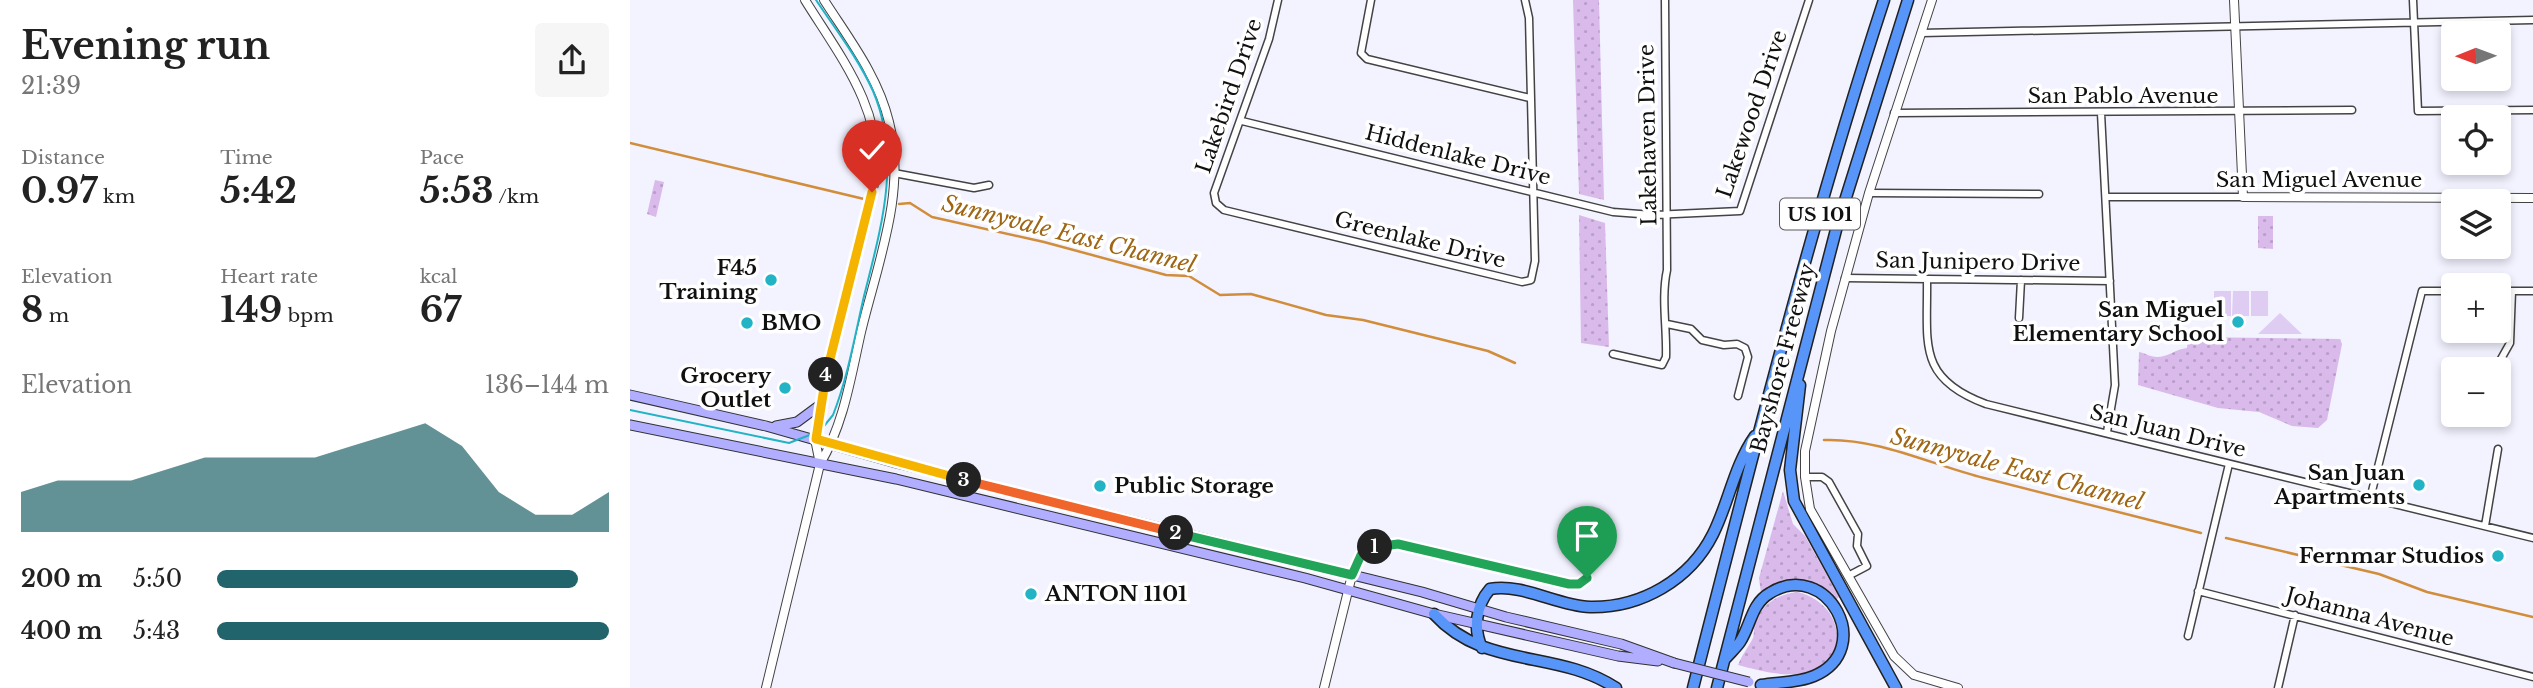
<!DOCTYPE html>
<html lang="en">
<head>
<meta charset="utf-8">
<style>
  body { margin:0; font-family:"Libre Baskerville",serif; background:#f6f6f6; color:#222; height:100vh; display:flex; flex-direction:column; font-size:26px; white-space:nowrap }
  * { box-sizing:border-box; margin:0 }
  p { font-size:23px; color:#767676 }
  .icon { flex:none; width:38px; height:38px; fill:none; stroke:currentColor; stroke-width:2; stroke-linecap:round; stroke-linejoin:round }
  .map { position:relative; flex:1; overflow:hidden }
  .sheet { display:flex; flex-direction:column; background:#fff; width:630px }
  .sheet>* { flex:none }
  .needle { width:46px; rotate:269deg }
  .fabs { position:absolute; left:1811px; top:21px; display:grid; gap:14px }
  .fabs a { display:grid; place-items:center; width:70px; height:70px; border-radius:7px; background:#fff; box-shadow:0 4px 10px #0003; font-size:35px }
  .pin { position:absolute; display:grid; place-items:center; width:60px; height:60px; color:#fff; margin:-72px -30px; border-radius:50% 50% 50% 0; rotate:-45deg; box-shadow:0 0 7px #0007 }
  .pin .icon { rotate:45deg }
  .km { position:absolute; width:35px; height:35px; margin:-18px; border-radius:50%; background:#222; color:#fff; font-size:19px; line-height:35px; text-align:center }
  .round { display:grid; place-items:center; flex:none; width:74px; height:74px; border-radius:7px; background:#f6f6f6 }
  .head { display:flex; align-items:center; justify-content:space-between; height:119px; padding:0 21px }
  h1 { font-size:38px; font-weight:700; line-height:52px }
  .figures { display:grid; grid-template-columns:repeat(3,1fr); gap:10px; height:119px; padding:7px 21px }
  .figures div { display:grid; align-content:center }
  .figures b { font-size:35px; font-weight:700 }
  .figures small { font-size:19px; font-weight:400 }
  .figures p { font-size:19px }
  .chart { height:196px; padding:14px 21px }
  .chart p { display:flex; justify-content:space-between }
  .chart svg { width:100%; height:126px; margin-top:7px; fill:#22646b; opacity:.7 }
  ul { padding:0 21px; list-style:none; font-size:23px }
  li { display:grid; grid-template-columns:112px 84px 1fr; align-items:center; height:52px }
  li i { height:18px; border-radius:9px; background:#22646b }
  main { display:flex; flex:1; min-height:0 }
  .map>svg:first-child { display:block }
  .green { fill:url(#green-dots) }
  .pitch { fill:#dfccf2 }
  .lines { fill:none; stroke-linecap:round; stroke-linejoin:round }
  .stream { stroke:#d18d3a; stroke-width:2.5 }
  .minor-casing { stroke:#434343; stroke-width:9 }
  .tertiary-casing { stroke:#434343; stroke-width:10 }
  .secondary-casing { stroke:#323232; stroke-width:11 }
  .motorway-casing { stroke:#212121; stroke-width:13 }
  .minor { stroke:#fff; stroke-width:6 }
  .tertiary { stroke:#fff; stroke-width:8 }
  .secondary { stroke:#b1adff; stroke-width:9 }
  .motorway { stroke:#5796f8; stroke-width:10 }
  .tram { stroke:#22b4c5; stroke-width:2 }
  .secondary-bridge-casing { stroke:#323232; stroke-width:11; stroke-linecap:butt }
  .secondary-bridge { stroke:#b1adff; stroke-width:9 }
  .split-1-casing { stroke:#fff; stroke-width:14 }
  .split-2-casing { stroke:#fff; stroke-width:14 }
  .split-3-casing { stroke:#fff; stroke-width:14 }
  .split-4-casing { stroke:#fff; stroke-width:14 }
  .split-5-casing { stroke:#fff; stroke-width:14 }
  .split-1 { stroke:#22a559; stroke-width:9 }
  .split-2 { stroke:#22a559; stroke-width:9 }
  .split-3 { stroke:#f0652b; stroke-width:9 }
  .split-4 { stroke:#f5b400; stroke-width:9 }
  .split-5 { stroke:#f5b400; stroke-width:9 }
  .poi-dot { fill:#22b4c5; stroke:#fff; stroke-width:2.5 }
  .labels { text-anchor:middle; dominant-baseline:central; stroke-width:7; stroke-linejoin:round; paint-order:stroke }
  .shield { fill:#fff; stroke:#585858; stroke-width:2 }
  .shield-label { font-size:19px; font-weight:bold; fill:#101010 }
  .street-label { font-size:21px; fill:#101010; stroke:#fff }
  .poi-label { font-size:21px; font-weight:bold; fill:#101010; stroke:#fff; text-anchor:end }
  .water-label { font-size:23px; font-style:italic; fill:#9f6614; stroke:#fff }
</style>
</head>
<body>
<main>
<section class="sheet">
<div class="head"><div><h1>Evening run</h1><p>21:39</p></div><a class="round"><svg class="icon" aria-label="share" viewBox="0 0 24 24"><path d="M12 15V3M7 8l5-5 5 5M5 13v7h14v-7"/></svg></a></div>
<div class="figures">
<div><p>Distance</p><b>0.97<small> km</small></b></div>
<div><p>Time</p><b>5:42</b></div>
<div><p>Pace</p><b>5:53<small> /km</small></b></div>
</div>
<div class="figures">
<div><p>Elevation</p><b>8<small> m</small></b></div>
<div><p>Heart rate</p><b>149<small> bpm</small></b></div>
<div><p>kcal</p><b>67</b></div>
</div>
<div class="chart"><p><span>Elevation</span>136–144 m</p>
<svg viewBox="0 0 160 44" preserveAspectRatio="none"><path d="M0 44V30L10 26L20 26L30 26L40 22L50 18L60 18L70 18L80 18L90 14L100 10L110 6L120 14L130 30L140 38L150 38L160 30V44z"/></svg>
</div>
<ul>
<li><b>200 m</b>5:50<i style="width:92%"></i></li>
<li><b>400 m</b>5:43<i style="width:100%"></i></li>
</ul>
</section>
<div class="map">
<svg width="1903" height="688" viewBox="0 0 1903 688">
  <defs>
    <pattern id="green-dots" width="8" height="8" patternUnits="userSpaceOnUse" patternTransform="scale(1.75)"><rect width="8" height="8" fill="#d9baeb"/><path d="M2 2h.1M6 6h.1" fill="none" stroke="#b99fc8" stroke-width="1.8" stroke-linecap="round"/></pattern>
  </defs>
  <rect width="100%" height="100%" fill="#f2f3ff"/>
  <path class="green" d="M943,0H969L974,200L949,194Z
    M25,180L34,182L26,217L17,214Z
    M949,215L975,223L979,347L951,343Z
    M1628,216H1643V249L1628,248Z
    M1558,337L1710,339L1712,344L1697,420L1688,428L1662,426L1629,412L1588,408L1508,385L1509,352C1515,353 1520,357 1527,357C1538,357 1546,349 1557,348Z
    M1153,491L1163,524L1175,536L1209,597L1207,599L1190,588L1131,593L1129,578Z
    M1168,592C1214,604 1222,659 1178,672C1155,678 1131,671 1108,665C1112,655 1117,649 1122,640C1125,636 1123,629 1125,624C1131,604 1148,594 1168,592Z"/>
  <path class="pitch" d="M1584,291H1601V316H1584Z
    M1603,291H1619V316H1602Z
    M1621,291H1638V316H1621Z
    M1650,313L1672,334H1628Z"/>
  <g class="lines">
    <path class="stream" d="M0,143L234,199
      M269,204L280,203L302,217L414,242L536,275L559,276L590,295L621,294L696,315L733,320L858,351L885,363
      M1194,440C1249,438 1302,465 1354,478C1427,497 1499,515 1571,533
      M1596,538L1749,574L1797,592L1903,617"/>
    <g class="minor-casing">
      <path id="minor" d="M648,0L639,39L584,193L586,203L594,210L892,282L901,280L905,261L899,18L895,0
        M741,0L731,53L737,59L900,98
        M1783,0L1788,111L1903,110
        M1291,33L1903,20
        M1264,113L1722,110
        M1471,113L1485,385L1477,432
        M612,121L983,212L1023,215L1110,211L1179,0
        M264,173L344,188L359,185
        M1239,193L1409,194
        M1476,197H1613
        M1215,278L1480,281
        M1297,279C1298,343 1286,378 1356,404L1903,538
        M1869,291H1903
        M1389,318L1391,280
        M1037,324L1061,329L1072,340L1094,345L1107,344L1115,348L1118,357L1108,396
        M983,354L1032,365L1036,357C1037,328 1031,298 1037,270L1035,0
        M1871,359L1880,343L1882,291
        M1175,477H1192L1199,482L1228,534L1227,546L1237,566L1218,576
        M1740,499L1792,291H1824
        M1855,526L1868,449
        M722,575C728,551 744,545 768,544L938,584H949L957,578
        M1568,591L1903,677
        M1558,636L1599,464
        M1648,688L1665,615"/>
    </g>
    <g class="tertiary-casing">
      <path id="tertiary" d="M175,0C209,55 255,111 245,180L192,394L185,439L190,464
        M1302,0L1239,193L1201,331L1175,451V477L1180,509L1264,656L1284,675L1328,688
        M1604,0L1613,197L1903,198
        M136,688L190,464C214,424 221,376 231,332C247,265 277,191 259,122C248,76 219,39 194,0
        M694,688L722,575"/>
    </g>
    <g class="secondary-casing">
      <path id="secondary" d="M0,395L136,426L266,463L792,592L876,617L991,644L1044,663
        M0,425L266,479L675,578L804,614L988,656L1028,661
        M146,426L167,422L190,405"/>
    </g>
    <g class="motorway-casing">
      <path id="motorway" d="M1170,385L1160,470L1164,501L1266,688
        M804,614C855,670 927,649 986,688
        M852,648C843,629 846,605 860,589C893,583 927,606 960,607C1011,608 1060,580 1083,534C1099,502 1104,466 1125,436
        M1096,658C1100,653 1106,648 1110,642C1121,625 1121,604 1140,593C1197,558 1247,649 1184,676C1168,683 1148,682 1131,685
        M1063,688C1122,458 1180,226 1254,0
        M1087,688L1207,226L1278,0"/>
    </g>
    <use href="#minor" class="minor"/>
    <use href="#tertiary" class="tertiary"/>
    <use href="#secondary" class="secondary"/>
    <use href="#motorway" class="motorway"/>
    <path class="tram" d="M0,410L159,443L190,431L203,415C218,377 225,335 234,296C251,228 272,159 243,91C228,58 206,30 186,0"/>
    <g class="secondary-bridge-casing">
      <path id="secondary-bridge" d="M1044,663L1119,682"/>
    </g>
    <use href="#secondary-bridge" class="secondary-bridge"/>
  </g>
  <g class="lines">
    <g class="split-1-casing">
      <path id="split-1" d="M745,547L768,544L939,584H949L957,578"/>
    </g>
    <g class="split-2-casing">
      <path id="split-2" d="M546,533L722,575L731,555L745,547"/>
    </g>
    <g class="split-3-casing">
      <path id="split-3" d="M334,480L546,533"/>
    </g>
    <g class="split-4-casing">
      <path id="split-4" d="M196,375L186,439L334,480"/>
    </g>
    <g class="split-5-casing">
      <path id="split-5" d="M196,375L242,192"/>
    </g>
    <use href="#split-1" class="split-1"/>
    <use href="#split-2" class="split-2"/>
    <use href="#split-3" class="split-3"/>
    <use href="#split-4" class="split-4"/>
    <use href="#split-5" class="split-5"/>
  </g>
  <g class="poi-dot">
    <circle cx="141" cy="280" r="7"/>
    <circle cx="1608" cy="322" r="7"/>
    <circle cx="117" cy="323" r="7"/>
    <circle cx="155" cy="388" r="7"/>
    <circle cx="1789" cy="485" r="7"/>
    <circle cx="470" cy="486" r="7"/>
    <circle cx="1868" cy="556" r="7"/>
    <circle cx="401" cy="594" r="7"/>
  </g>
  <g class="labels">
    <rect class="shield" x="1150" y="198.5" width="80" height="31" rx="5"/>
    <g class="shield-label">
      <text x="1190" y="214">US 101</text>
    </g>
    <g class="street-label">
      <text transform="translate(599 96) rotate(-71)">Lakebird Drive</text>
      <text x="1493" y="96">San Pablo Avenue</text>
      <text transform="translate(1122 114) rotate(-71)">Lakewood Drive</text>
      <text transform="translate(1018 135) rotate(-91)">Lakehaven Drive</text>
      <text transform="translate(828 155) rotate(14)">Hiddenlake Drive</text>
      <text x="1689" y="180">San Miguel Avenue</text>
      <text transform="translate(790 240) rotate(14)">Greenlake Drive</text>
      <text transform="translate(1348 262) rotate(1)">San Junipero Drive</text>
      <text transform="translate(1153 358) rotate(-75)">Bayshore Freeway</text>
      <text transform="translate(1538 431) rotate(14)">San Juan Drive</text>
      <text transform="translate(1740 617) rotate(15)">Johanna Avenue</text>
    </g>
    <g class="poi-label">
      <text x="127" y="268">F45<tspan x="127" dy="24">Training</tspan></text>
      <text x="1594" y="310">San Miguel<tspan x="1594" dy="24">Elementary School</tspan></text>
      <text x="131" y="323" text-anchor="start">BMO</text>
      <text x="141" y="376">Grocery<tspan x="141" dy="24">Outlet</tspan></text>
      <text x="1775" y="473">San Juan<tspan x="1775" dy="24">Apartments</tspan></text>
      <text x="484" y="486" text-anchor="start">Public Storage</text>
      <text x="1854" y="556">Fernmar Studios</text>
      <text x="415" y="594" text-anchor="start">ANTON 1101</text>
    </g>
    <g class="water-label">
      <text transform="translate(439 234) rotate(14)">Sunnyvale East Channel</text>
      <text transform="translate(1387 469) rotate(15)">Sunnyvale East Channel</text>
    </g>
  </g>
</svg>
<div class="fabs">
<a><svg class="needle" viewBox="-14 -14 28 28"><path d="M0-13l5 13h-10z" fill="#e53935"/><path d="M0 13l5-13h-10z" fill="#767676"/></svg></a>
<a><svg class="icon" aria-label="locate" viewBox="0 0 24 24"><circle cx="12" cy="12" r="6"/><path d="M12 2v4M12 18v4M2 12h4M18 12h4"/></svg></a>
<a><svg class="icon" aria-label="layers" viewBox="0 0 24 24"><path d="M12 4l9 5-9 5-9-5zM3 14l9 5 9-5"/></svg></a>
<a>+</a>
<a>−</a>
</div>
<div class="pin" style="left:957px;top:578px;background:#1e9e55"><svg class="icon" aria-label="arrive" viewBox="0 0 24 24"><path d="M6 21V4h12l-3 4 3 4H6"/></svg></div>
<div class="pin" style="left:242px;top:192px;background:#d93025"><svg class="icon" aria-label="check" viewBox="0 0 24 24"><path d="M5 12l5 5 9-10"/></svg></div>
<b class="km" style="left:745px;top:547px">1</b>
<b class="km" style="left:546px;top:533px">2</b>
<b class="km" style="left:334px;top:480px">3</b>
<b class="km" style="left:196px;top:375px">4</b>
</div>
</main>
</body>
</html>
